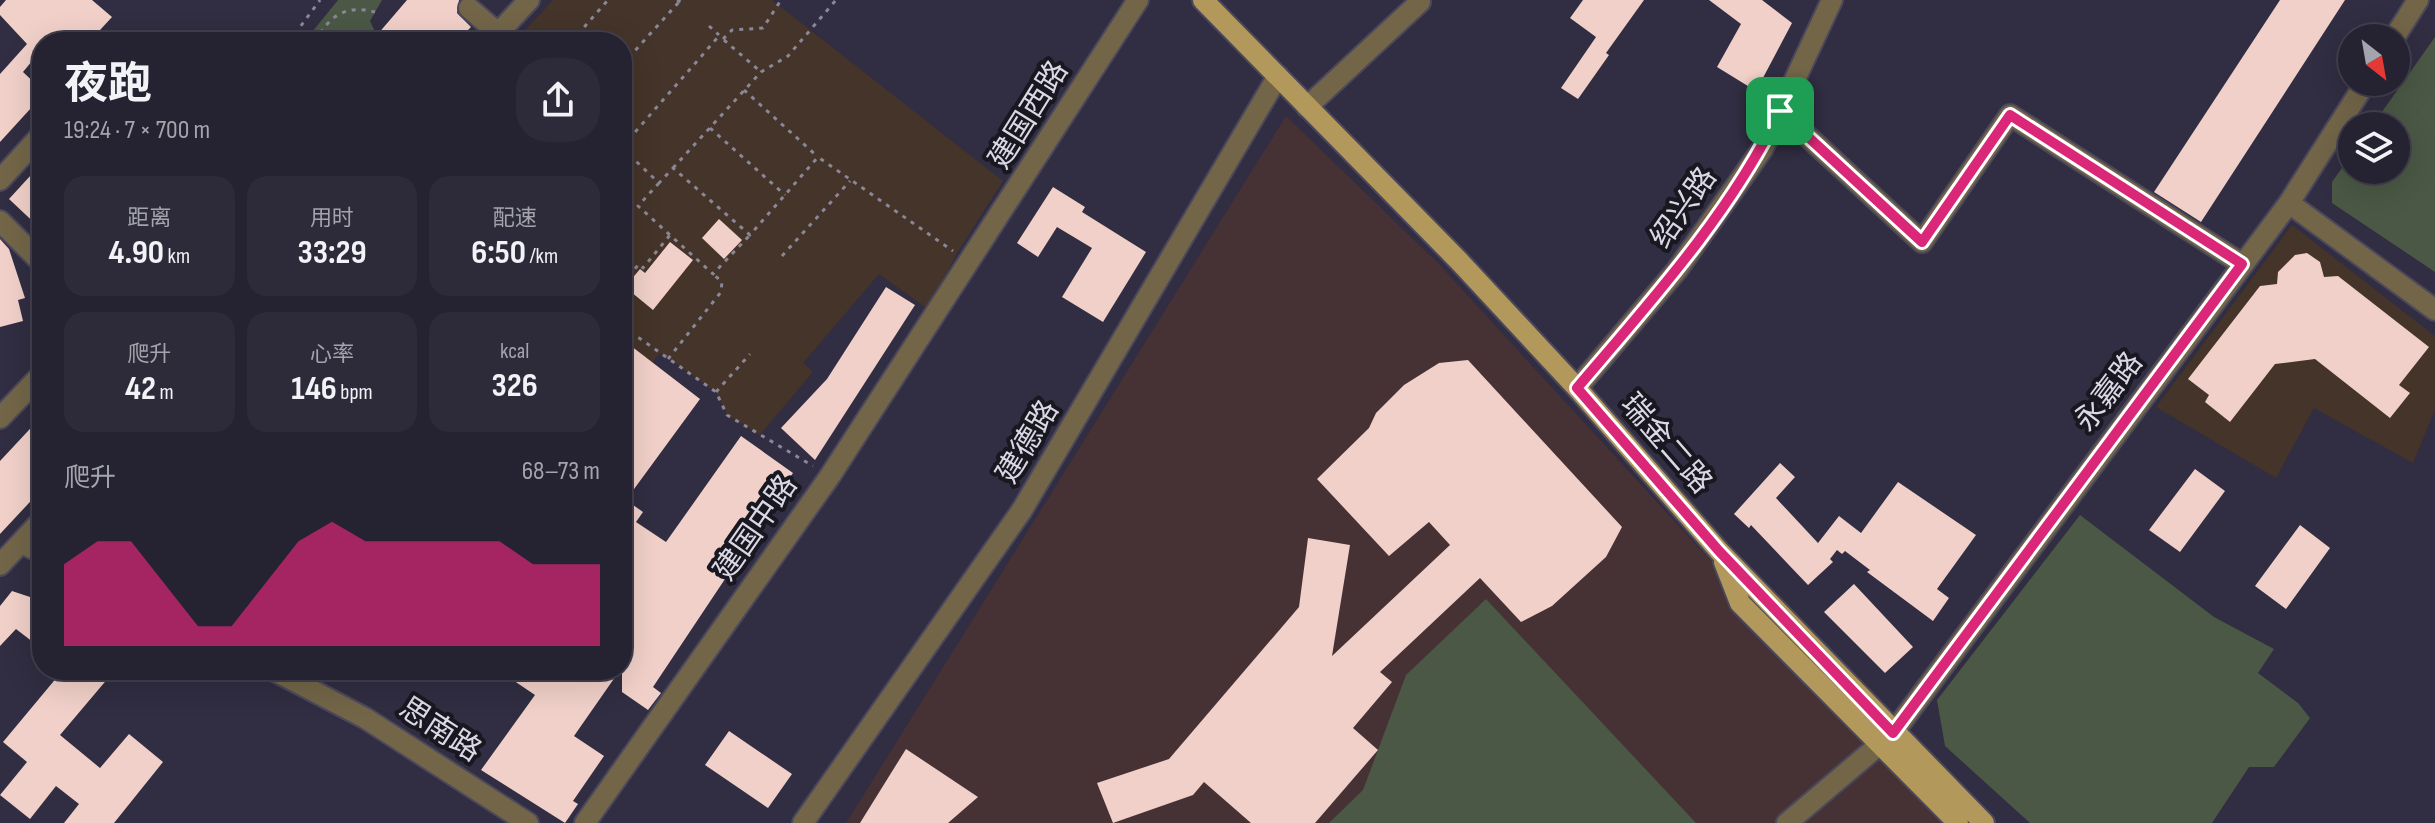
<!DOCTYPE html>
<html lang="zh">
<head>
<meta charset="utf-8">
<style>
  body { margin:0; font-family:"Sofia Sans Condensed","Noto Sans SC",sans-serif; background:#2d2a3a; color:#f1f3f6; height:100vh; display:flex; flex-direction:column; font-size:30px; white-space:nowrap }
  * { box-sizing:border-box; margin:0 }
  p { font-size:26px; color:#a3a4ac }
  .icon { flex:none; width:44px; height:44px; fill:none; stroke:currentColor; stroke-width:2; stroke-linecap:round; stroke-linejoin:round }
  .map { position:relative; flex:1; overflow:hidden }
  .panel { position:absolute; left:32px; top:32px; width:600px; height:648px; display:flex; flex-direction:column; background:#252232; border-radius:32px; box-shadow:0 8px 32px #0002,0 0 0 2px #423f4d }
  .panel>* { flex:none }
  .needle { width:52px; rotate:149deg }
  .controls { position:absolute; left:2338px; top:24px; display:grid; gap:16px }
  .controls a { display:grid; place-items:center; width:72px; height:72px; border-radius:50%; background:#252232; box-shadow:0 8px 32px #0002,0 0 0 2px #423f4d; font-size:40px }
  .pin { position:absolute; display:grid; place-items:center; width:68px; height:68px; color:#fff; margin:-34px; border-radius:16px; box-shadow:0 4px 12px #0006 }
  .round { display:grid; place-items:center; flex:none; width:84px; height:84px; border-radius:32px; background:#2d2a3a }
  .summary { display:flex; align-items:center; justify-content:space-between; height:136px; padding:0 32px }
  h1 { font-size:44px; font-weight:700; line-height:60px }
  .stats { display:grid; grid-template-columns:repeat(3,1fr); gap:12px; height:136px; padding:8px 32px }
  .stats div { display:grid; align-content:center; border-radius:20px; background:#2d2a3a; text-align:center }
  .stats b { font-size:34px; font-weight:700 }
  .stats small { font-size:22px; font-weight:400 }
  .stats p { font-size:22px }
  .chart { height:224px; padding:16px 32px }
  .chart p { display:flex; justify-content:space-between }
  .chart svg { width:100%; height:144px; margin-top:8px; fill:#db2777; opacity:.7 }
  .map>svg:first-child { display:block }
  .commercial { fill:#443429 }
  .medical { fill:#463135 }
  .green { fill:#4a5845 }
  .building { fill:#f0d0c8 }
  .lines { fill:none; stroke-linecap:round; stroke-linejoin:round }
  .minor-casing { stroke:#4c485c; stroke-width:24 }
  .major-casing { stroke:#4c485c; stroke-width:24 }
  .path { stroke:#8a8798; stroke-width:3; stroke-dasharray:4 6; stroke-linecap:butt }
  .minor { stroke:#726548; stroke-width:20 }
  .major { stroke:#b2985a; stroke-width:20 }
  .route-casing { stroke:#fff; stroke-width:16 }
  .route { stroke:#db2777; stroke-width:10 }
  .labels { text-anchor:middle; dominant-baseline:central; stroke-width:8; stroke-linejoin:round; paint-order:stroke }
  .street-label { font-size:30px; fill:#dbd8e6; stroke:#191720 }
</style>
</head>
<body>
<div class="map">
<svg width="2435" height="823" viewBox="0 0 2435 823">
  <rect width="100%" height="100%" fill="#312d42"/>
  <path class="commercial" d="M553,0H772L1003,181L956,255L929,310L879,274L803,363L813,372L760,435L727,415L716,392L660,353L622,403V42H514Z
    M2292,225L2435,336V410L2413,463L2314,408L2276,478L2156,407Z"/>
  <path class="medical" d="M1286,116L1438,263L1951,823H846Z"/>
  <path class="green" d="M338,0H382L370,21L377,36L372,42H304Z
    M2435,37V272L2332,203V182L2352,154V170H2396V126H2372Z
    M2080,515L2214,617L2274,649L2258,673L2298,703L2310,718L2274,767H2249L2212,823H2030L1945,746L1937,700Z
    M1486,599L1696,823H1329L1363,790L1406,675Z"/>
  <path class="building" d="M6,0H92L112,17L89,42H42V49L23,72L42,90V96L0,142V74L27,44L0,15V7Z
    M407,0H459L457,13L471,27L456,42H371Z
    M1583,0H1644L1606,53L1609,55L1578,99L1561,88L1596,37L1570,18Z
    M1709,0H1762L1792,23L1756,91L1717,67L1741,24Z
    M2280,0H2345L2201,222L2154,192Z
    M42,163V230L9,199Z
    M1053,187L1085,207L1082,212L1146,252L1103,322L1062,297L1092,248L1057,227L1038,257L1017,243Z
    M719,219L742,240L724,259L702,238Z
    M0,239L9,249L25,298L18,300L23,321L0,327Z
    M670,242L693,260L653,310L625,287L640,269L645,273Z
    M2307,253L2320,262L2324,277L2338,276L2429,347L2399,385L2410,393L2390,418L2315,359L2275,364L2230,422L2205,402L2209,395L2188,379L2260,286L2277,284L2278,272L2295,255Z
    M886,287L915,305L815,460L781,428L827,379Z
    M622,339L700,399L626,500L643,512L636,522L666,542L741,436L793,473L720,576L725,579L653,687L661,693L648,710L622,692Z
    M1468,360L1622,527L1606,557L1552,606L1521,622L1480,578L1380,672L1392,682L1353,728L1378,750L1315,823H1251L1204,782L1193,795L1113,823L1097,783L1169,759L1299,607L1308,538L1350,545L1332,656L1450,545L1429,522L1389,556L1317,479L1369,428L1376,413L1404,385L1439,363Z
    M42,416V489L0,534V461Z
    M1780,463L1795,477L1776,498L1818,543L1839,516L1861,533L1898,482L1976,535L1937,589L1949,598L1933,621L1867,572L1870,570L1845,551L1842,554L1837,550L1830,559L1833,562L1808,585L1751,525L1749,528L1734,514Z
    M2195,469L2225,491L2180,552L2149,530Z
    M2300,525L2330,548L2286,609L2255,586Z
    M1854,584L1913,647L1885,673L1824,612Z
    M12,591L42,601V649L16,629L0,646V606Z
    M63,670H115L60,735L100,768L129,734L163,762L114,823H64L79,804L56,786L30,819L0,795L27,762L3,742Z
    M498,670H620L574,736L604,756L573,801L578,804L565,823L481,770L535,695Z
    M729,731L792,774L768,808L705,765Z
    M906,749L978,797L948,823H860Z"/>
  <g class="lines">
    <g class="minor-casing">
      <path id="minor" d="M469,8L498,33
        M2394,38L2418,0
        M490,42L529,0
        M1307,107L1420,2
        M1780,111L1922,242L2010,115L2242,264
        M0,180L42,134
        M2289,203L2435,310
        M0,221L42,263
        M1577,388L1677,270L1763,148L1832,0
        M0,418L42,374
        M21,543L42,553
        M0,565L42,520
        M273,670L365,718L528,823
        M585,823L830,476L1138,0
        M803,823L1022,510L1278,76
        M1787,823L1893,733L2289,203L2366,82"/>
    </g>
    <g class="major-casing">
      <path id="major" d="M1203,0L1459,261L1577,388L1719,551L1984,823
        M1724,562L1740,603L1958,823"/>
    </g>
    <path class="path" d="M677,0L684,4
      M709,26L719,35
      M723,39L732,30L763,28L781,0
      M724,40L761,72
      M289,42L320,0
      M316,42C328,16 346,4 375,12
      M571,42L608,0
      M622,65L679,2
      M744,90L818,157
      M710,128L785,195
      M622,147L719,36
      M622,148L659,183L673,168L750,235L818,157L953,251
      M673,168L761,72L788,56L836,0
      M659,183L638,206L713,274L749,236
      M782,256L850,181
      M622,284L639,264L643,268L670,235
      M622,326L716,392L727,415L813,466
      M668,359L721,292L722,282L713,274
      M716,392L750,354"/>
    <use href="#minor" class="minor"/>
    <use href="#major" class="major"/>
  </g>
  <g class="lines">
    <g class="route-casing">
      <path id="route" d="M1780,111L1922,242L2010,115L2242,264L1893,733L1719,551L1577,388C1651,301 1730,214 1780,111Z"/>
    </g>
    <use href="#route" class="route"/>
  </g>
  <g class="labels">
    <g class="street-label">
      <text transform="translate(1029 115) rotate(-58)">建国西路</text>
      <text transform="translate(1684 208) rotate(-55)">绍兴路</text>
      <text transform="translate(2109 392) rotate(-53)">永嘉路</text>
      <text transform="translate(1028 442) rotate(-59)">建德路</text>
      <text transform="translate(1666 444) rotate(49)">瑞金二路</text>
      <text transform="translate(756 528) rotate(-55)">建国中路</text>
      <text transform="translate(440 730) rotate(33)">思南路</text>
    </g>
  </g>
</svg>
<div class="controls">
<a><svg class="needle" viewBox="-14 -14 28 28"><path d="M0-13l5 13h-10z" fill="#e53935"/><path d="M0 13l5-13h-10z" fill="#a3a4ac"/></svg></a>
<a><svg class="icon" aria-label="layers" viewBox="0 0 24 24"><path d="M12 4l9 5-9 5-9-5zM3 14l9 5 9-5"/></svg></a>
</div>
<div class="pin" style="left:1780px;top:111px;background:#1e9e55"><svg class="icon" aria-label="arrive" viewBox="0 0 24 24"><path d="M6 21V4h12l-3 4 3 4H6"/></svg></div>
<section class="panel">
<div class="summary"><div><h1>夜跑</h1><p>19:24 · 7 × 700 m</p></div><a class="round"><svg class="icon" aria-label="share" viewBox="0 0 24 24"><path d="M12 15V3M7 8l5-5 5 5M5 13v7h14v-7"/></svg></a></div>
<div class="stats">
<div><p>距离</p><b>4.90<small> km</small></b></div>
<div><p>用时</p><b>33:29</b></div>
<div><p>配速</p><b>6:50<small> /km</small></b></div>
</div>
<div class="stats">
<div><p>爬升</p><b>42<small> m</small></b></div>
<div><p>心率</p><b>146<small> bpm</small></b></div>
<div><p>kcal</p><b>326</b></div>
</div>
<div class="chart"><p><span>爬升</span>68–73 m</p>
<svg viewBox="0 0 160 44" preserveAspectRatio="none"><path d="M0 44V19L10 12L20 12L30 25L40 38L50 38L60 25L70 12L80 6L90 12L100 12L110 12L120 12L130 12L140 19L150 19L160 19V44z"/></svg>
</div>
</section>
</div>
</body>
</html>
